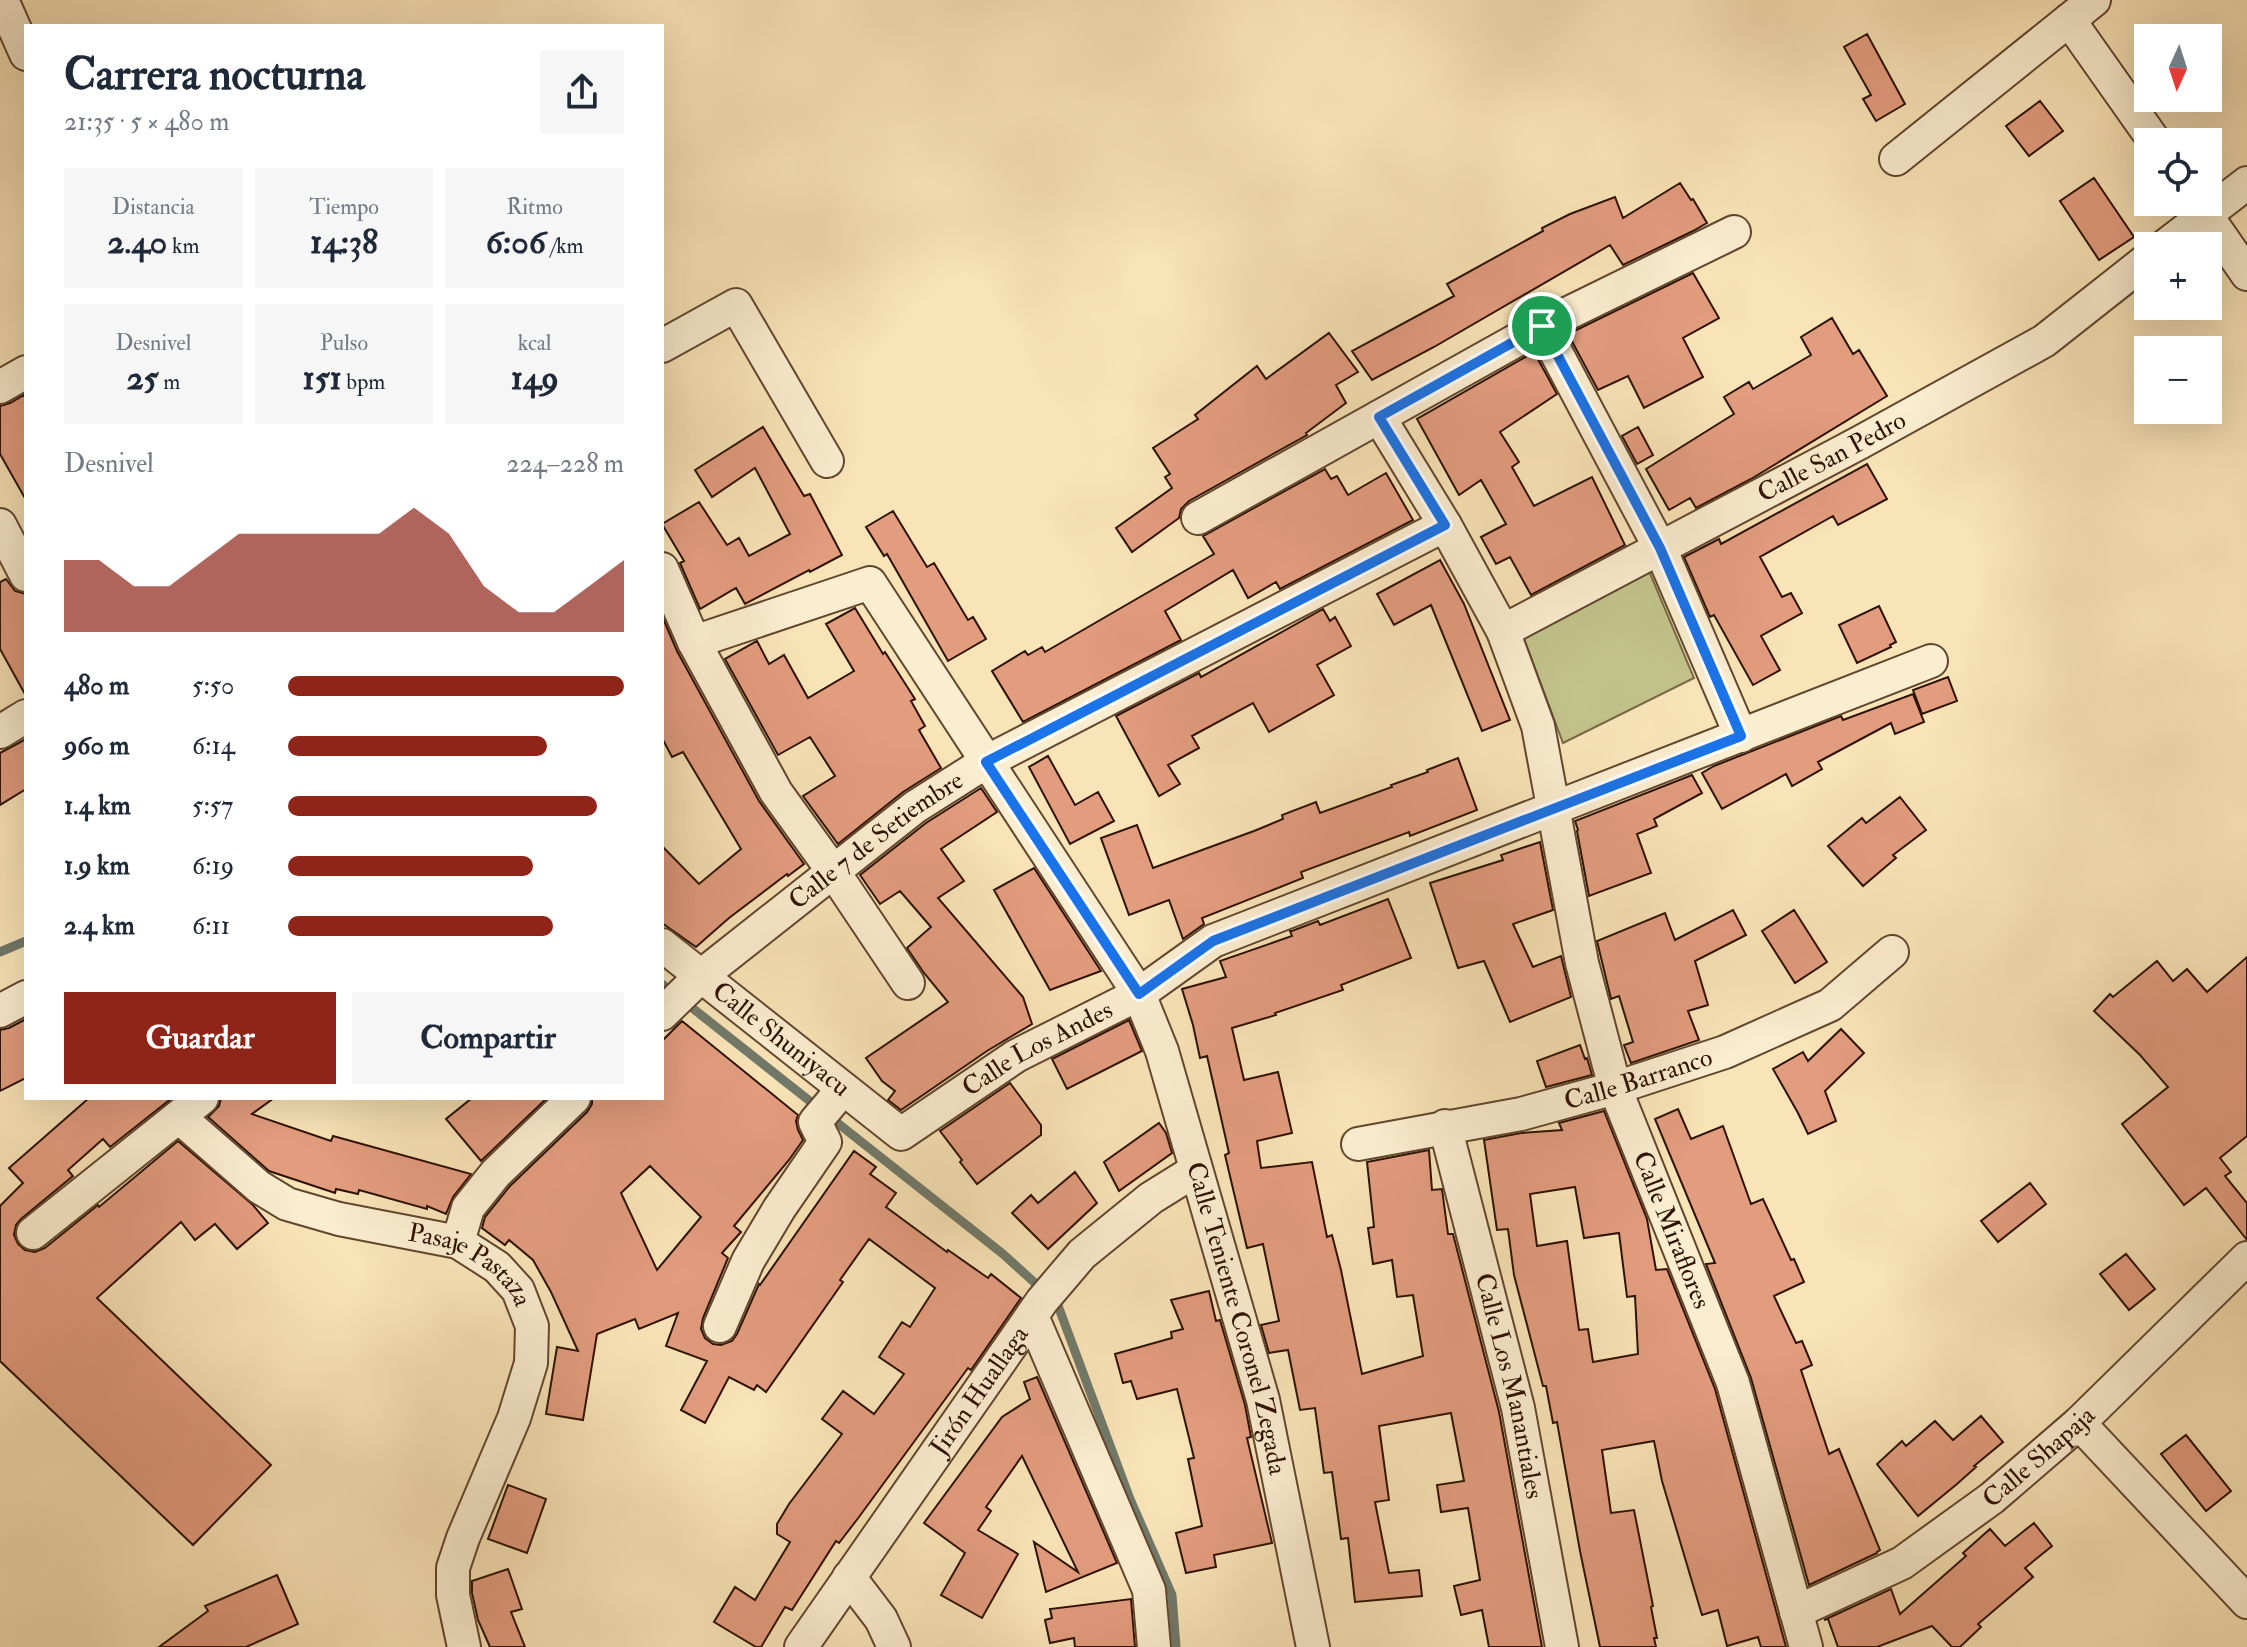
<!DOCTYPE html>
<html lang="es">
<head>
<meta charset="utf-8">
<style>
  body { margin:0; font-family:"IM FELL Double Pica",serif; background:#f6f6f7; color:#1f2937; height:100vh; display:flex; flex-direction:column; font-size:30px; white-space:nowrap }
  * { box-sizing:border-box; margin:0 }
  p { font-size:26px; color:#747a83 }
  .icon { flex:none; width:44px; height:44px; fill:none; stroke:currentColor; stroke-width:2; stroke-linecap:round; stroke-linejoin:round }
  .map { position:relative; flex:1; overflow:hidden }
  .drawer { position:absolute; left:24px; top:24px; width:640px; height:1076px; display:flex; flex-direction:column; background:#fff; border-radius:0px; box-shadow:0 8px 32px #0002 }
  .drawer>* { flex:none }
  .needle { width:52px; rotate:183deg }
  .fabs { position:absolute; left:2134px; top:24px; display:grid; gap:16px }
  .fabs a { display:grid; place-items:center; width:88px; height:88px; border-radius:0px; background:#fff; box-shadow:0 8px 32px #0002; font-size:40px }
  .pin { position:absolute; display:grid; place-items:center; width:68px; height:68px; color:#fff; margin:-34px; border:4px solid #fff; border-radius:50%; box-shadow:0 2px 8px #0007 }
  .round { display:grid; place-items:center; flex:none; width:84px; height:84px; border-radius:0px; background:#f6f6f7 }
  .headline { display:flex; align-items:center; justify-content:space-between; height:136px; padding:0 40px }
  h1 { font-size:44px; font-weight:800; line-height:60px }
  .metrics { display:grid; grid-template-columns:repeat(3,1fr); gap:12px; height:136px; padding:8px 40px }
  .metrics div { display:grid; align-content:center; border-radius:0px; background:#f6f6f7; text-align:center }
  .metrics b { font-size:34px; font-weight:800 }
  .metrics small { font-size:22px; font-weight:400 }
  .metrics p { font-size:22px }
  .chart { height:224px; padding:16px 40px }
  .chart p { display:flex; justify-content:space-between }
  .chart svg { width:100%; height:144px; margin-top:8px; fill:#8f2418; opacity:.7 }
  .action { display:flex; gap:16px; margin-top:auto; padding:16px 40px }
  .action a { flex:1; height:92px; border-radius:0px; background:#8f2418; color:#fff; font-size:32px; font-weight:800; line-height:92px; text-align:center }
  .action a+a { background:#f6f6f7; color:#1f2937 }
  ul { padding:0 40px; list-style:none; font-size:26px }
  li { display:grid; grid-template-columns:128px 96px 1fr; align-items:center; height:60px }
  li i { height:20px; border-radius:10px; background:#8f2418 }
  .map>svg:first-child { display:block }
  .green { fill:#c2c38b; stroke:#786a46; stroke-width:2 }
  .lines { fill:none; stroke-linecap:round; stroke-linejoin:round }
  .stream { stroke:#717969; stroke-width:9 }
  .building { fill:#e29c7e; stroke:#2e1100; stroke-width:2; fill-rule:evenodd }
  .street-casing { stroke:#61462e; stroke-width:36 }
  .street { stroke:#fbedd0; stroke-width:32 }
  .route-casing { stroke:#fff; stroke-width:16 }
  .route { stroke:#1a73e8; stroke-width:10 }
  .labels { text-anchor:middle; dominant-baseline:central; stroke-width:7; stroke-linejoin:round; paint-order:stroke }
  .street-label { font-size:26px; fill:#2e1100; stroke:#fbedd0 }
</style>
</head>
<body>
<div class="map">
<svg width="2247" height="1647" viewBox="0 0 2247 1647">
  <rect width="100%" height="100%" fill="#f9e4b7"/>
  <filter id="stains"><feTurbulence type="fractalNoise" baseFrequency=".0025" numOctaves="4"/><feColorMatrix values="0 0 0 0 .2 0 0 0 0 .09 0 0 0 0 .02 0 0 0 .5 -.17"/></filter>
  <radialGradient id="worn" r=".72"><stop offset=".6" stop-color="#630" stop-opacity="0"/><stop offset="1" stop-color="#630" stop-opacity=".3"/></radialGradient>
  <path class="green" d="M1649,571L1694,678L1563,743L1523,636Z"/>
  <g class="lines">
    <path class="stream" d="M0,952L26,941
      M662,984L1003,1254L1057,1303L1130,1499L1172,1595L1176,1647"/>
  </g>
  <path class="building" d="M1867,34L1905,104L1876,121L1863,99L1871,95L1844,47Z
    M2040,101L2063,131L2029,156L2006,126Z
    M2094,178L2134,237L2099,260L2060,201Z
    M1680,183L1691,200L1693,199L1707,223L1693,231L1623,265L1610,245L1434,347L1372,380L1352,351L1454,296L1447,284L1543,231L1542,228L1570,214L1615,197L1623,218Z
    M1693,273L1719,318L1683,338L1703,377L1644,408L1628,376L1598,390L1568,334Z
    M1832,318L1853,354L1859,350L1887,396L1751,479L1696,508L1690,498L1669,510L1646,469L1734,414L1724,397L1749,382L1753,389L1811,355L1801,337Z
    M1329,333L1358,372L1336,385L1346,403L1306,433L1307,435L1189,501L1181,509L1179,518L1132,552L1116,528L1172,488L1165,477L1170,474L1153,448L1198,419L1195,415L1257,366L1266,379Z
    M1534,352L1557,394L1500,432L1519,462L1512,467L1534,506L1592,477L1625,545L1531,595L1510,557L1496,564L1481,537L1506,524L1481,480L1459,495L1417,419Z
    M24,395L26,399V500L0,454V406L10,403Z
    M763,427L804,496L810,494L842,555L810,572L809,570L745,604L736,588L700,609L680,563L684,561L662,524L699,502L727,545L739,538L749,556L790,534L755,468L712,497L695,470Z
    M1638,427L1653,455L1637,464L1622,436Z
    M1867,464L1887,499L1838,525L1833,516L1760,557L1782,597L1791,593L1802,613L1761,636L1780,670L1753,685L1714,615L1710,617L1684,557L1719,539L1721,544Z
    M1325,469L1331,479L1337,476L1348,495L1386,473L1413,520L1280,589L1276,582L1248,598L1233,570L1165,611L1181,640L1023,722L992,671L1025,651L1028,655L1042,647L1045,652L1214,554L1203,536Z
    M893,511L927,567L934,563L968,620L973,617L986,639L948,661L887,554L884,556L866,527Z
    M1440,560L1464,604L1510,720L1482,731L1431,605L1394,625L1377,594Z
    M6,579L15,591L26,594V696L0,649V582Z
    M1879,606L1896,642L1890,645L1891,647L1857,663L1839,625Z
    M855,608L883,654L885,652L915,699L911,701L925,726L919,730L941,768L903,792L838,844L803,796L835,776L810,737L778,755L725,659L757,641L769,664L784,655L808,698L854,671L826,624Z
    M1323,609L1330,621L1335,617L1351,646L1317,665L1334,695L1269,732L1253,703L1192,736L1199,748L1168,765L1180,784L1159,796L1116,716L1199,673L1201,677Z
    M662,616L677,651L759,801L804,864L788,876L787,874L729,918L696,947L662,923V846L699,884L741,849L683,752L672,757L662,738Z
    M1948,677L1957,701L1922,714L1913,690Z
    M1913,694L1924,722L1895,734L1891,723L1818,762L1822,769L1792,786L1786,774L1722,809L1702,773L1714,766L1841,716L1843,720Z
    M26,739V789L0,805V753Z
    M1048,756L1075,805L1098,792L1114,821L1070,844L1029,767Z
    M1458,758L1477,810L1410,836L1409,832L1301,872L1303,878L1202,918L1204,924L1183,939L1169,900L1129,915L1101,838L1137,825L1153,868L1254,831L1283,819L1282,815L1316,802L1320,813L1392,787L1391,785L1428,772L1427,770Z
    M1692,775L1702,793L1654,819L1657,826L1637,834L1651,873L1589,896L1577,831L1578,830L1575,821Z
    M981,788L997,812L941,849L964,881L938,898L1023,997L1032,1024L987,1051L901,1110L888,1100L895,1091L882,1081L866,1058L948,1002L924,973L907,948L931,927L900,891L880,904L860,875L926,823Z
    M1900,797L1926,830L1893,855L1896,858L1863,886L1828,846L1862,818L1866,823Z
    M1540,842L1553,910L1513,924L1533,967L1561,956L1571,997L1510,1022L1484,961L1458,968L1430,883L1503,860L1501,855Z
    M1034,868L1101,971L1050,990L994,890Z
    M1388,899L1411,958L1341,985L1343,990L1275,1013L1276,1015L1232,1028L1244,1080L1278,1072L1292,1133L1257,1141L1261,1168L1312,1162L1327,1237L1332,1235L1341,1270L1362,1374L1423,1356L1413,1295L1397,1297L1392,1260L1373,1264L1368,1228L1374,1227L1367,1162L1429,1150L1432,1190L1442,1189L1448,1234H1453L1499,1412L1542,1647H1489L1482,1610L1461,1615L1454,1586L1480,1580L1468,1508L1441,1512L1437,1485L1464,1481L1451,1413L1379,1426L1389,1500L1375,1502L1389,1573L1419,1570L1422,1596L1355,1602L1348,1538L1341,1539L1332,1472L1324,1473L1315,1408L1300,1410L1288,1350L1269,1353L1261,1325L1279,1321L1263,1244L1247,1248L1225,1155L1229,1153L1207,1056L1200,1058L1193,1025L1182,989L1226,977L1220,961L1292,936L1290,931H1292L1318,921L1320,925Z
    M1733,910L1746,935L1695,961L1708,1005L1688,1011L1699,1040L1631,1063L1624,1045L1633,1042L1619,996L1611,999L1597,941L1665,913L1675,940Z
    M1794,910L1827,962L1795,983L1762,931Z
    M2247,957V1136L2220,1158L2231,1172L2225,1176L2247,1203V1240L2206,1188L2184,1205L2122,1124L2168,1087L2140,1055L2094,1011L2110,994L2113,997L2157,961L2173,981L2187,969L2207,992Z
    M26,1019V1078L0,1091V1030L9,1028Z
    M1129,1020L1142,1051L1067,1089L1052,1059Z
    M682,1021L798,1115L796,1121L798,1130L803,1140L789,1160L734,1226L741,1232L722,1253L728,1258L703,1318L701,1329L705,1338L713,1344L721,1345L732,1341L737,1334L759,1284L760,1285L854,1151L876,1167L870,1174L896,1193L886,1207L947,1252L948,1250L988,1278L991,1274L1021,1298L971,1370L968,1368L859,1517L839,1543L836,1541L792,1610L785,1607L761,1647H756L714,1622L735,1587L755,1600L790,1542L777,1534V1524L789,1504L842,1434L822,1419L843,1391L874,1414L904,1374L879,1357L902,1322L910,1327L935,1288L869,1239L840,1280L843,1282L766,1392L757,1385L754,1390L729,1377L705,1423L681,1410L707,1361L666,1346L678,1313L639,1329L635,1319L597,1334L583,1420L546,1414L557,1347L578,1351L551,1292L533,1260L509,1240L505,1245L482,1228L485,1217L510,1186L587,1112L592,1104V1098H662V1041ZM650,1166L701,1217L657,1270L621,1193Z
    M1841,1029L1864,1053L1825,1091L1836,1121L1808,1134L1798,1113L1773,1069L1803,1052L1808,1061Z
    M1580,1045L1585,1059L1587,1058L1592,1075L1546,1087L1537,1061Z
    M1010,1083L1041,1125V1135L977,1184L960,1162L962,1160L940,1131Z
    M89,1098H172L110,1147L103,1139L68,1170L73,1176L21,1219L16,1225L14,1235L18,1244L25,1250L35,1252L45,1248L98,1205L99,1207L178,1141L253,1205L268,1223L237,1249L215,1224L195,1240L181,1222L97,1298L271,1465L193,1545L0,1361V1206L23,1183L9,1168Z
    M221,1098H274L252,1114L331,1141L333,1136L471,1174L453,1197L446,1214L427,1206V1209L359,1190L358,1194L336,1189L335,1193L269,1171L208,1117L219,1106Z
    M472,1098H547L481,1161L446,1119Z
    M1678,1109L1691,1139L1723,1126L1751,1204L1763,1199L1791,1260L1794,1259L1804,1282L1774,1296L1796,1343L1802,1341L1812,1365L1801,1370L1829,1454L1839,1449L1880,1550L1877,1552V1553L1809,1585L1751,1378L1706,1264L1715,1263L1655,1119Z
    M1604,1111L1647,1219L1656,1270L1667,1269L1715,1389L1786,1647H1761L1758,1637L1727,1646L1718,1610L1702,1615L1662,1481L1654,1441L1602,1450L1611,1513L1634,1510L1653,1606L1651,1607L1657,1638H1654L1656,1647H1600L1580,1551L1557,1422L1553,1423L1546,1386H1543L1514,1275L1508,1229L1497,1230L1484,1140L1521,1133L1562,1130L1559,1123ZM1575,1187L1584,1238L1619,1233L1627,1297L1635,1296L1638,1354L1593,1362L1588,1329L1579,1330L1567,1241L1537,1246L1530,1194Z
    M1159,1123L1166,1133L1172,1153L1119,1191L1104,1162Z
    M1075,1172L1097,1203L1048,1249L1012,1213L1031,1195L1038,1203Z
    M2030,1183L2046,1204L1998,1242L1981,1221Z
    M2126,1254L2155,1289L2129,1310L2100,1274Z
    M1209,1291L1216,1321L1220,1320L1245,1405L1251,1437L1247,1438L1272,1543L1214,1555L1216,1567L1186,1573L1176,1533L1202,1526L1188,1459L1194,1458L1177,1389L1137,1399L1131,1381L1123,1383L1115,1354L1172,1338L1171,1332L1183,1329L1171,1300Z
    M1037,1377L1117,1563L1046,1592L1034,1542L1078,1572L1022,1456L986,1507L991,1511L978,1530L1018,1554L982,1618L941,1595L965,1553L924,1523L1002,1417L1030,1399L1024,1382Z
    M1981,1416L2003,1442L1974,1466L1976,1467L1957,1484L1918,1516L1877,1464L1902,1441L1906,1446L1935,1421L1953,1440Z
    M2186,1435L2231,1491L2206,1511L2161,1454Z
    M508,1485L546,1499L527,1553L488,1539Z
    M2034,1523L2052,1546L2025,1568L2033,1577L1978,1624L1981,1627L1960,1647H1952L1932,1626L1877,1647H1838L1828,1619L1824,1620L1891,1589L1900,1614L1966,1556L1963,1553L1990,1529L2005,1546Z
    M508,1569L522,1609L511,1612L525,1647H490L478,1620L472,1593V1581Z
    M277,1575L298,1624L246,1647H159L208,1611L205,1606Z
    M1131,1599L1135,1647H1075L1074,1638L1050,1643L1045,1620L1052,1618L1050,1609Z"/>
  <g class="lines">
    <g class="street-casing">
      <g id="street">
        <path d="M2,0L26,54"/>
        <path d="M2069,20L2155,142"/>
        <path d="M1896,159L2094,0"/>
        <path d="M2197,202L2247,274"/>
        <path d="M2165,246L2247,183"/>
        <path d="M1542,326L1660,548L1741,736"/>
        <path d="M662,346L736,305L827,461"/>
        <path d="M0,387L26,372"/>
        <path id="s1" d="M1379,417L1445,525L1503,631L1538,726L1582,963L1615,1088L1733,1383L1806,1647"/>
        <path d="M1198,518L1542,326L1734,232"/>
        <path d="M0,525L26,575"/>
        <path d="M662,569L694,642L776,792L833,871L908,983"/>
        <path id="s2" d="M1503,631L1859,443L2044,341L2148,259"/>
        <path id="s3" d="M694,642L870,583L1139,994L1162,1051L1263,1400L1313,1647"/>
        <path d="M0,732L26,716"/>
        <path id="s4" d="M662,945L901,1134L1016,1056L1139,994L1213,941L1931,661"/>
        <path d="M0,1011L26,997"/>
        <path id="s5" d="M662,1014L701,976L915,807L986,762L1445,525"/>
        <path id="s6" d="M179,1117L259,1187L287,1204L339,1219L458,1242L497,1267L518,1290L532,1326L531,1363L514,1418L463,1538L453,1568V1595L464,1647"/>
        <path id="s7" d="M1445,1126L1518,1408L1562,1647"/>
        <path id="s8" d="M1358,1144L1521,1114L1615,1088L1725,1052L1830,1005L1892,952"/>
        <path d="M33,1233L202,1098"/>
        <path d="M458,1242L468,1208L496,1173L574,1098"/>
        <path d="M1032,1316L1149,1590L1154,1647"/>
        <path d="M720,1326L748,1261L779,1209L825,1142L815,1122L843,1089"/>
        <path d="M2079,1423L2247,1602"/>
        <path d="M849,1577L881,1619L894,1647"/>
        <path id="s9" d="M1796,1612L1902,1563L1992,1498L2079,1423L2247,1258"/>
        <path id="s10" d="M801,1647L1042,1301L1082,1254L1151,1198L1196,1170"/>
      </g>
    </g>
    <use href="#street" class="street"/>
  </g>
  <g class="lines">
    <g class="route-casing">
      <path id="route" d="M1542,326L1660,548L1741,736L1213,941L1139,994L986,762L1445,525L1379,417Z"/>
    </g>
    <use href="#route" class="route"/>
  </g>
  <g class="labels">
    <g class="street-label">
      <text stroke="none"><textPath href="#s2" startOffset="372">Calle San Pedro</textPath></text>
      <text stroke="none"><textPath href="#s5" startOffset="276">Calle 7 de Setiembre</textPath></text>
      <text stroke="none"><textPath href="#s4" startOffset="152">Calle Shuniyacu</textPath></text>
      <text stroke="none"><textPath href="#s4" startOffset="466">Calle Los Andes</textPath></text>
      <text stroke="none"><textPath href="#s8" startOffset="288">Calle Barranco</textPath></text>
      <text stroke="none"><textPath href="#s1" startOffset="872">Calle Miraflores</textPath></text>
      <text stroke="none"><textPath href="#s6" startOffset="336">Pasaje Pastaza</textPath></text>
      <text stroke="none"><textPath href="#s3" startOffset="1016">Calle Teniente Coronel Zegada</textPath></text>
      <text stroke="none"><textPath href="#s7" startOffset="268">Calle Los Manantiales</textPath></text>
      <text stroke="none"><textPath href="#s10" startOffset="312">Jirón Huallaga</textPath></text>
      <text stroke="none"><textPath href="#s9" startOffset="290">Calle Shapaja</textPath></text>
    </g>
  </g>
  <rect width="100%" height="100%" filter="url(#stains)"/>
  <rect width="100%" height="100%" fill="url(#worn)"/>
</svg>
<div class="fabs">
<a><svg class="needle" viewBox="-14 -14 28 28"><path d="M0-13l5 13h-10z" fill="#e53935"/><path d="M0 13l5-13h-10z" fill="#747a83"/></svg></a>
<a><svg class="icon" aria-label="locate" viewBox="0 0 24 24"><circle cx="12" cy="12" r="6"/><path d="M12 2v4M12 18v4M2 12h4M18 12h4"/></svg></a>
<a>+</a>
<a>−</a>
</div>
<div class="pin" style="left:1542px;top:326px;background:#1e9e55"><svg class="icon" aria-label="arrive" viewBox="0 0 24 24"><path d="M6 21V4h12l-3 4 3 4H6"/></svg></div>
<section class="drawer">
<div class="headline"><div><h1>Carrera nocturna</h1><p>21:35 · 5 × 480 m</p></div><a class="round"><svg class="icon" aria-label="share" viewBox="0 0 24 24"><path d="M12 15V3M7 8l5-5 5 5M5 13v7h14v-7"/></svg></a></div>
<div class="metrics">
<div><p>Distancia</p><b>2.40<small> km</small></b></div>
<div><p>Tiempo</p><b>14:38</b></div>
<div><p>Ritmo</p><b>6:06<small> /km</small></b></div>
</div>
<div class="metrics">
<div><p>Desnivel</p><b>25<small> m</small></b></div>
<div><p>Pulso</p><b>151<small> bpm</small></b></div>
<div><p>kcal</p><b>149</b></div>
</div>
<div class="chart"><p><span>Desnivel</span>224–228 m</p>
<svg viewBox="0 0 160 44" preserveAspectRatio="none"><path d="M0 44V22L10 22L20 30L30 30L40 22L50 14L60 14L70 14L80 14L90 14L100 6L110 14L120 30L130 38L140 38L150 30L160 22V44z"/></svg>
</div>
<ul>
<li><b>480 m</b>5:50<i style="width:100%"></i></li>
<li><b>960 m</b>6:14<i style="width:77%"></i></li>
<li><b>1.4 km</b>5:57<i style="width:92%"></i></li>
<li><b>1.9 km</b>6:19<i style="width:73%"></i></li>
<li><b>2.4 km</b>6:11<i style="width:79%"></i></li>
</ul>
<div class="action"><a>Guardar</a><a>Compartir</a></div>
</section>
</div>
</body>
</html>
